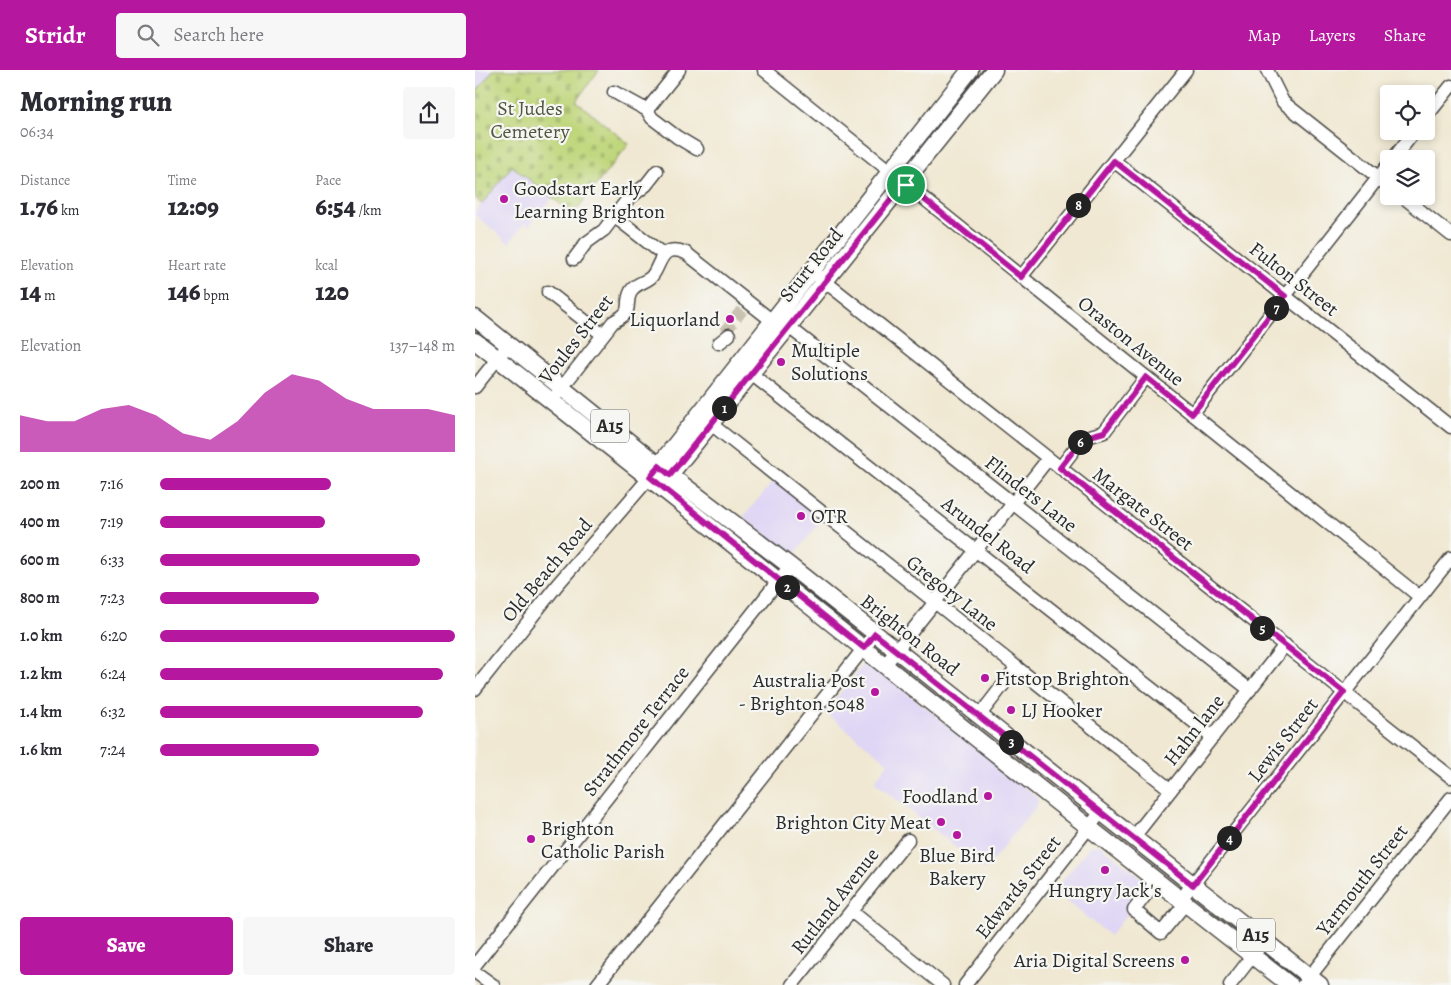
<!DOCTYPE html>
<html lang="en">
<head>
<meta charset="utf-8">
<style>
  body { margin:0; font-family:Alegreya,serif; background:#f7f7f7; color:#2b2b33; height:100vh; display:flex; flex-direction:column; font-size:19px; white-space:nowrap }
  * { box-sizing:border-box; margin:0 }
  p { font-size:16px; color:#7c7c81 }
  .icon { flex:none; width:28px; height:28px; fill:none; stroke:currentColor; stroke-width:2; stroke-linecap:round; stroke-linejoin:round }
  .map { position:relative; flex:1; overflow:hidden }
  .details { display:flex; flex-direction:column; background:#fff; width:475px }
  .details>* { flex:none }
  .fabs { position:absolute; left:905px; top:15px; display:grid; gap:10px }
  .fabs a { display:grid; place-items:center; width:55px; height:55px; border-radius:5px; background:#fff; box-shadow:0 2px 8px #0003; font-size:25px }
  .pin { position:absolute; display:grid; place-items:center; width:42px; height:42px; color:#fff; margin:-21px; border:2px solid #fff; border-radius:50%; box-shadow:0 1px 5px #0007 }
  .km { position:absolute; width:25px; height:25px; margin:-12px; border-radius:50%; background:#222; color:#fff; font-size:14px; line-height:25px; text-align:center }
  .round { display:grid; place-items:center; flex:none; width:52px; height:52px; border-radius:5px; background:#f7f7f7 }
  .headline { display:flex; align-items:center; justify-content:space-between; height:85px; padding:0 20px }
  h1 { font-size:28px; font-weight:800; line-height:38px }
  .stats { display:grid; grid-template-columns:repeat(3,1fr); gap:8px; height:85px; padding:5px 20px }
  .stats div { display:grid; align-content:center }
  .stats b { font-size:25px; font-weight:800 }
  .stats small { font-size:14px; font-weight:400 }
  .stats p { font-size:14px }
  .chart { height:140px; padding:10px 20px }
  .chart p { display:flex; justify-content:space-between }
  .chart svg { width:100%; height:90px; margin-top:5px; fill:#b5179e; opacity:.7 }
  .primary-button { display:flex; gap:10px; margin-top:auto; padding:10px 20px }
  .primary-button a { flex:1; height:58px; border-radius:5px; background:#b5179e; color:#fff; font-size:20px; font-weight:800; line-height:58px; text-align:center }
  .primary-button a+a { background:#f7f7f7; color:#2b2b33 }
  ul { padding:0 20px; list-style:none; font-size:16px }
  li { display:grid; grid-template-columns:80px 60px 1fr; align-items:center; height:38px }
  li i { height:12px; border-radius:6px; background:#b5179e }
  header { display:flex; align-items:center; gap:30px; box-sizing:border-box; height:70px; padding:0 25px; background:#b5179e; color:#fff }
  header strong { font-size:24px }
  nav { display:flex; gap:28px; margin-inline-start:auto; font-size:18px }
  .search { width:350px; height:45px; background:#f7f7f7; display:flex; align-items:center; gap:12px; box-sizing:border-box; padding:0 18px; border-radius:5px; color:#7c7c81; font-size:19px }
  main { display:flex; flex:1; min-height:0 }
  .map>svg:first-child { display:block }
  .built { fill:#dfd5f5 }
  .cemetery { fill:url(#cemetery-stones); stroke:#758052 }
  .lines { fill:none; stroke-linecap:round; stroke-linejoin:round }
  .minor-tunnel { stroke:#c9c2b1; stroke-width:12; stroke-dasharray:12 6; stroke-linecap:butt }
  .minor-casing { stroke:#494744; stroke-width:15 }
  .major-casing { stroke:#494744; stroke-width:19 }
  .minor { stroke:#fff; stroke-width:12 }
  .major { stroke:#fff; stroke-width:16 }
  .route-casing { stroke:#fff; stroke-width:10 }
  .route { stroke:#b5179e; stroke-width:6 }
  .poi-dot { fill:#b5179e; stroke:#f6f6f2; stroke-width:2 }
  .labels { text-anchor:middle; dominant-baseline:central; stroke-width:4.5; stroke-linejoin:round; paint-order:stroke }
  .shield { fill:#f6f6f2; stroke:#686867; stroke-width:1 }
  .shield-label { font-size:19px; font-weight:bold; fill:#2b2b2b }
  .park-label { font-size:20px; fill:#50563f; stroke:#f6f6f2 }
  .poi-label { font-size:20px; fill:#2b2b2b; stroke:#f6f6f2; text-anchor:start }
  .street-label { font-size:20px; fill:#2b2b2b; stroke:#f6f6f2 }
</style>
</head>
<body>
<header>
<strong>Stridr</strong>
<div class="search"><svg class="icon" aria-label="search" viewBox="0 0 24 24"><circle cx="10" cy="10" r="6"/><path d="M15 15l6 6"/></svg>Search here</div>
<nav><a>Map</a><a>Layers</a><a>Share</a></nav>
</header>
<main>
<section class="details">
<div class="headline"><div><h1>Morning run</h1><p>06:34</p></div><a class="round"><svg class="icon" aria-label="share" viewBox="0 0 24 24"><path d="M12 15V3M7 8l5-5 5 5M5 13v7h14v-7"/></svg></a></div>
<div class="stats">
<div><p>Distance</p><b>1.76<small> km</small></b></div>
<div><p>Time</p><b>12:09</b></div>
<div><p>Pace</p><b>6:54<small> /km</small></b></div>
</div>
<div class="stats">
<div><p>Elevation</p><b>14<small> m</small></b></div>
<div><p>Heart rate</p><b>146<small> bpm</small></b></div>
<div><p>kcal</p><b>120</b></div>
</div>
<div class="chart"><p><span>Elevation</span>137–148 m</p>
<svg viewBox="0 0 160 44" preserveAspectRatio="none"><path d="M0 44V26L10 29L20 29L30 23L40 21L50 26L60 35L70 38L80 29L90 15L100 6L110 9L120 18L130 23L140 23L150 23L160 26V44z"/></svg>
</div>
<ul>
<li><b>200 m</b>7:16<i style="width:58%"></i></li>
<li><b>400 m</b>7:19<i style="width:56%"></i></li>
<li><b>600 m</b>6:33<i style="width:88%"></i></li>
<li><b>800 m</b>7:23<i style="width:54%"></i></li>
<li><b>1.0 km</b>6:20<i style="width:100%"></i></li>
<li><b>1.2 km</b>6:24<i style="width:96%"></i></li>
<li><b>1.4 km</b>6:32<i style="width:89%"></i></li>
<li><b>1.6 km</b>7:24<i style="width:54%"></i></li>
</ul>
<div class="primary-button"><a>Save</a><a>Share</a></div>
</section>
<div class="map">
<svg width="976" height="915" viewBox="0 0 976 915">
  <defs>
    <pattern id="cemetery-stones" width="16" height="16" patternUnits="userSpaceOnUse" patternTransform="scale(1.25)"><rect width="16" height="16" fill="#bfd67a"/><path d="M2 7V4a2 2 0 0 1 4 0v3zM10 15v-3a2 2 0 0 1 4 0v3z" fill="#a4b86a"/></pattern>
  </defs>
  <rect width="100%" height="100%" fill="#f6f6f2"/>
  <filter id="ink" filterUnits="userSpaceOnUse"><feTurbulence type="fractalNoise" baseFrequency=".02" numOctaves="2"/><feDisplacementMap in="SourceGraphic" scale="10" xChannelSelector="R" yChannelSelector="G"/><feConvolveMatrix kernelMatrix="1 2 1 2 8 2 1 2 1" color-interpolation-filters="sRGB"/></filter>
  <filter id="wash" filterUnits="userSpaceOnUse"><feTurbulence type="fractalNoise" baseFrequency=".0096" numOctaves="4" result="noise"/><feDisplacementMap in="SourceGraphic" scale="20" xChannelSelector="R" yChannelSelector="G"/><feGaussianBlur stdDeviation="1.12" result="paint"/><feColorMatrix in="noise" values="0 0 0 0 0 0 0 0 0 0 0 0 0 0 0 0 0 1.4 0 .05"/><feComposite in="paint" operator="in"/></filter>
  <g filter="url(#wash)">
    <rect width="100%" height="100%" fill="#f0e8d2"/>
    <path class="built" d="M0,0H18L0,24Z
      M37,96L77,128L54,156L50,153L34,173L0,145V142Z
      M300,409L348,449L317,487L268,447Z
      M398,595L562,727L563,734L510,800L399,712L413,693L350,642L387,596Z
      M625,775L675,815L635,866L579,821L615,776Z"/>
    <path class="cemetery" d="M18,0H124L101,31L154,74L98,144L37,96L7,134L0,128V24Z"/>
  </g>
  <g filter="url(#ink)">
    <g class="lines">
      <path class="minor-tunnel" d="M250,262L267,240"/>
      <g class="minor-casing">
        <path id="minor" d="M289,0L945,527
          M792,0L808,32L914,116
          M139,22L172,40L177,48L202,67L222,79
          M172,40L204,0
          M951,47L976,16
          M918,89L940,61
          M639,91L976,357
          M927,126L976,165
          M139,146L189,185
          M99,189L111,173L129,160L152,130L171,115L182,101
          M343,206L976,707
          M546,207L711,0
          M73,222L128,265
          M314,257L775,620
          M244,273L254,265
          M270,299L738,667
          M0,317L34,274
          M82,324L138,252C161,240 148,237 156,221C161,213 169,213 175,208C186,200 183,171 211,183L305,257
          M717,344L914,94
          M236,354L696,720
          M585,398L608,368L629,362L671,307
          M410,595L573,389
          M0,619L82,515L175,407
          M504,646L542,597
          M658,768L810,575
          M682,810L659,840L686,863L711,833
          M706,829L976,488
          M376,841L468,915
          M0,895L315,496
          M0,902L18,915
          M122,915L400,564
          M317,915L433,770
          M490,915L626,742
          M755,915L789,871
          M828,915L976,728"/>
      </g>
      <g class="major-casing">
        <path id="major" d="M0,248L199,408L315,496L845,915
          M0,271C273,484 541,703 815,915
          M178,403L495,0
          M189,412L519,0"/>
      </g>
      <use href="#minor" class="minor"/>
      <use href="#major" class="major"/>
    </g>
  </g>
  <g class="lines" filter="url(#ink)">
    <g class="route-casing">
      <path id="route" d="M639,91L810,226L717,344L671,307L629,362L608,368L585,398L869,622L718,815L400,564L389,578L175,407L184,396L195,405L429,113L546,207Z"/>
    </g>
    <use href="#route" class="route"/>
  </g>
  <g class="poi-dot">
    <circle cx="29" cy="129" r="5"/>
    <circle cx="255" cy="249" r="5"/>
    <circle cx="306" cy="292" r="5"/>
    <circle cx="326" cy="446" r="5"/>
    <circle cx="510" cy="608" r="5"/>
    <circle cx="400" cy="622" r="5"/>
    <circle cx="536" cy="640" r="5"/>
    <circle cx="513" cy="726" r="5"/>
    <circle cx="466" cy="752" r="5"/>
    <circle cx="482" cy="765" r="5"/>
    <circle cx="56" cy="769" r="5"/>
    <circle cx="630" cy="800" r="5"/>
    <circle cx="710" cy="890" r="5"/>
  </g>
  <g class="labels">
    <g class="shield">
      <rect x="116" y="339.5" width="38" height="33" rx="4"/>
      <rect x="762" y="848.5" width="38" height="33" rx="4"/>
    </g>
    <g class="shield-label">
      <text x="135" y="356">A15</text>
      <text x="781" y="865">A15</text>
    </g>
    <g class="park-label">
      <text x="55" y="38">St Judes<tspan x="55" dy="23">Cemetery</tspan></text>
    </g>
    <g class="poi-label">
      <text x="39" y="118">Goodstart Early<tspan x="39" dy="23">Learning Brighton</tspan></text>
      <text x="245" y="249" text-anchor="end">Liquorland</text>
      <text x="316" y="280">Multiple<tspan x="316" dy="23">Solutions</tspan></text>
      <text x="336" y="446">OTR</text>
      <text x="520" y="608">Fitstop Brighton</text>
      <text x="390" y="610" text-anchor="end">Australia Post<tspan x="390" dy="23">- Brighton 5048</tspan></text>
      <text x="546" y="640">LJ Hooker</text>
      <text x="503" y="726" text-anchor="end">Foodland</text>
      <text x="456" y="752" text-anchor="end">Brighton City Meat</text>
      <text x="66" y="758">Brighton<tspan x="66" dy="23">Catholic Parish</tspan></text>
      <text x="482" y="785" text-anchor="middle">Blue Bird<tspan x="482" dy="23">Bakery</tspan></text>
      <text x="630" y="820" text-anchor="middle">Hungry Jack's</text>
      <text x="700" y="890" text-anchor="end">Aria Digital Screens</text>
    </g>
    <g class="street-label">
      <text transform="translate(336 195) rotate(-51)">Sturt Road</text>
      <text transform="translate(819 209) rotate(38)">Fulton Street</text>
      <text transform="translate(101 269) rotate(-52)">Voules Street</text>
      <text transform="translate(656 271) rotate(39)">Oraston Avenue</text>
      <text transform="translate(556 424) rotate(38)">Flinders Lane</text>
      <text transform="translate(668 439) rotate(38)">Margate Street</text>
      <text transform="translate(513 465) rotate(38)">Arundel Road</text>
      <text transform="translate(72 500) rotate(-50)">Old Beach Road</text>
      <text transform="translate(477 523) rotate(38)">Gregory Lane</text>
      <text transform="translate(435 565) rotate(38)">Brighton Road</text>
      <text transform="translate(719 660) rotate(-52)">Hahn lane</text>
      <text transform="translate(161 661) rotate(-52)">Strathmore Terrace</text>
      <text transform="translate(808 670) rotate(-52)">Lewis Street</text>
      <text transform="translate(887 810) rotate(-52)">Yarmouth Street</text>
      <text transform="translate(543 817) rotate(-52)">Edwards Street</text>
      <text transform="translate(360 831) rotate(-52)">Rutland Avenue</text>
    </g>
  </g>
</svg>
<div class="fabs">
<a><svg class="icon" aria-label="locate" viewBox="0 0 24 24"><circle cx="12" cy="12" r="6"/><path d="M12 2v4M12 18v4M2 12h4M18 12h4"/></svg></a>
<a><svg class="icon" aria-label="layers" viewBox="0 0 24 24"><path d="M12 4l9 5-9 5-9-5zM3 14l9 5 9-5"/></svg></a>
</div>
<div class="pin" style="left:431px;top:115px;background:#1e9e55"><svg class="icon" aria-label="arrive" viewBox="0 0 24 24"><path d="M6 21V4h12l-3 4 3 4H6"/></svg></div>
<b class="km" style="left:249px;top:338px">1</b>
<b class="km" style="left:312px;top:517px">2</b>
<b class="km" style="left:536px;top:672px">3</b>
<b class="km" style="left:754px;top:768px">4</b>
<b class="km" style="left:787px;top:558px">5</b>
<b class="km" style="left:605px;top:372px">6</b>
<b class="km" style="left:801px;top:238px">7</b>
<b class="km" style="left:603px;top:135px">8</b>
</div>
</main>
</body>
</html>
